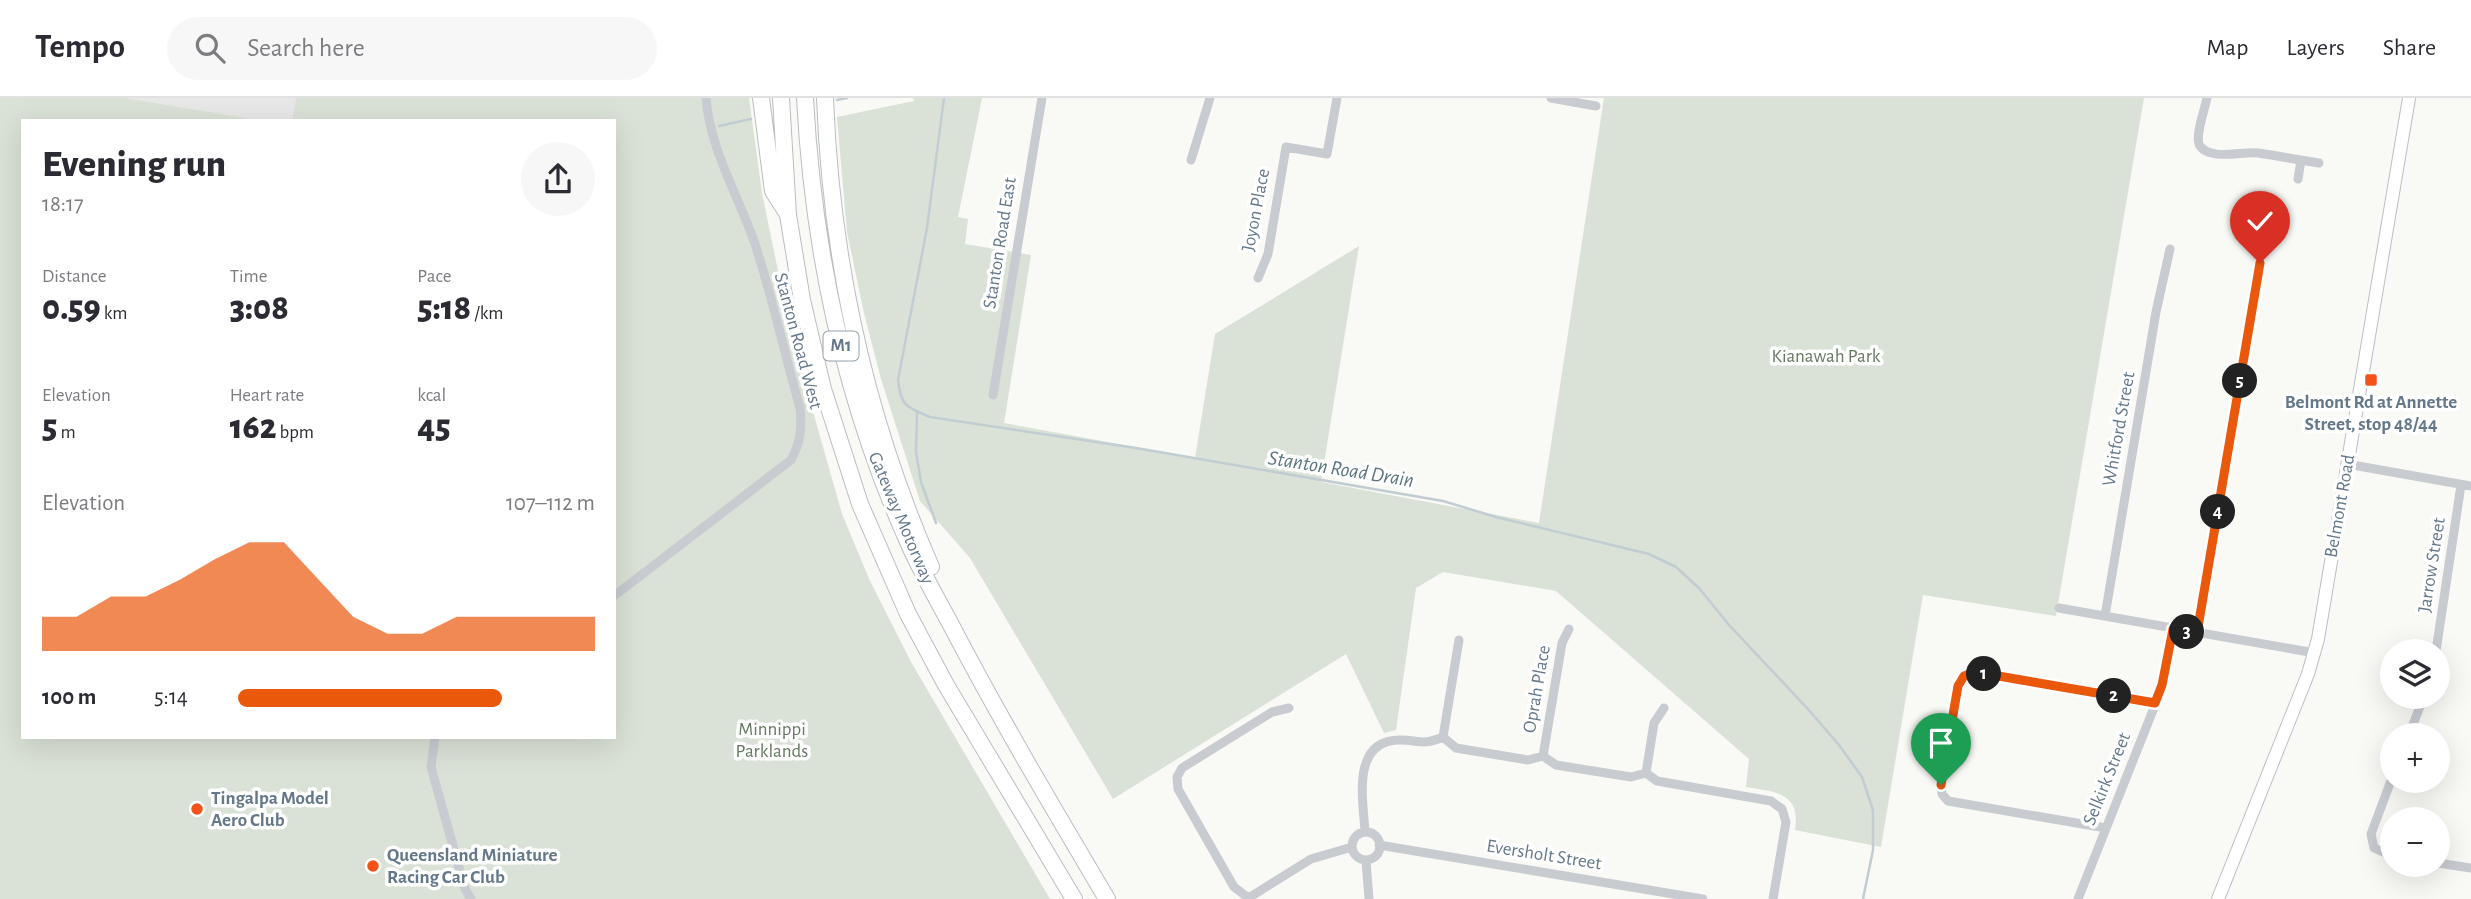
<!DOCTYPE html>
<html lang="en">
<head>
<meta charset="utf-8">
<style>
  body { margin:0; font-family:"Alegreya Sans",sans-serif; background:#f7f7f7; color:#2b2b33; height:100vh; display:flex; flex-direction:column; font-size:26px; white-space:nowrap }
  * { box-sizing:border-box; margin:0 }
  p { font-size:23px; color:#7c7c81 }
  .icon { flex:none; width:38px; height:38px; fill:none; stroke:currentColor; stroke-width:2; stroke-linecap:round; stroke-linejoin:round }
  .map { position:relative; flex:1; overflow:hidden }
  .panel { position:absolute; left:21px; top:21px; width:595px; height:620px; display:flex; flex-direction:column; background:#fff; border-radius:0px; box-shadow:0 7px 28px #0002 }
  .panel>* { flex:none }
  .tools { position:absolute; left:2380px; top:541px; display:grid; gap:14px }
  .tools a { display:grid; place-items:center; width:70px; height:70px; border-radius:50%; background:#fff; box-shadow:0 7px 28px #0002; font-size:35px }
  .pin { position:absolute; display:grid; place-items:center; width:60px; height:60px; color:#fff; margin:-72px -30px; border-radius:50% 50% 50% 0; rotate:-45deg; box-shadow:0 0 7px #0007 }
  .pin .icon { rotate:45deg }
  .km { position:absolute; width:35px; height:35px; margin:-18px; border-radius:50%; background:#222; color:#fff; font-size:19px; line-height:35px; text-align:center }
  .round { display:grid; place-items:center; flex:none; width:74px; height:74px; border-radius:37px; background:#f7f7f7 }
  .summary { display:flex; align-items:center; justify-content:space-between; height:119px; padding:0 21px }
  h1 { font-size:38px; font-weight:800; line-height:52px }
  .stats { display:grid; grid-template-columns:repeat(3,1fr); gap:10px; height:119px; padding:7px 21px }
  .stats div { display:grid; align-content:center }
  .stats b { font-size:35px; font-weight:800 }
  .stats small { font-size:19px; font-weight:400 }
  .stats p { font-size:19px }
  .chart { height:196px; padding:14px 21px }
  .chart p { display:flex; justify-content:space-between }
  .chart svg { width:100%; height:126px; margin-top:7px; fill:#ea580c; opacity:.7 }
  ul { padding:0 21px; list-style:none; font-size:23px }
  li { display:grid; grid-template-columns:112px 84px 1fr; align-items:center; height:52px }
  li i { height:18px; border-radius:9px; background:#ea580c }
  header { display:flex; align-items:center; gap:42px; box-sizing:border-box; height:98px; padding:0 35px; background:#fff; border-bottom:2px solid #e1e1e2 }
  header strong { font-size:33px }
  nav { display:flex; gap:38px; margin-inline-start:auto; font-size:24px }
  .search { width:490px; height:63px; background:#f7f7f7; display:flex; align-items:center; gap:18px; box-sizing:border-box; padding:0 24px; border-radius:38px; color:#7c7c81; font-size:26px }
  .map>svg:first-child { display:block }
  .built { fill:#e7e8e7 }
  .green { fill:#dae1d6 }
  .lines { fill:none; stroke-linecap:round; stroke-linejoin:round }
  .stream { stroke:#c1cdd2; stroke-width:2.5 }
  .secondary-casing { stroke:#babfc4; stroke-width:14 }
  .highway-casing { stroke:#babec1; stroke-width:18 }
  .street { stroke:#c8ccd0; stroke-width:9 }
  .secondary { stroke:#fff; stroke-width:12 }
  .highway { stroke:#fff; stroke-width:16 }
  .route-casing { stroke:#fff; stroke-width:14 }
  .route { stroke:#ea580c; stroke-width:9 }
  .poi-dot { fill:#f55219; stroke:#fff; stroke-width:2.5 }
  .labels { text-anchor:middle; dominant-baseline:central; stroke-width:7; stroke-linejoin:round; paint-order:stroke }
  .shield { fill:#fff; stroke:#93a0ad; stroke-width:2 }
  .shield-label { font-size:18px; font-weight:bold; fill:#65788a }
  .street-label { font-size:19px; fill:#65788a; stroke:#fff }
  .park-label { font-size:19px; fill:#657a60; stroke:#fff }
  .poi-label { font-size:19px; font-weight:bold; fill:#65788a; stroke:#fff; text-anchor:start }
  .water-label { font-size:21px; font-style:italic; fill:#5b747e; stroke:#fff }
</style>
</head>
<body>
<header>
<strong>Tempo</strong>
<div class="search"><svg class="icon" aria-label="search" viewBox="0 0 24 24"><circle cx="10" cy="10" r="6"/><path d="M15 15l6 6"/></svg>Search here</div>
<nav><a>Map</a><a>Layers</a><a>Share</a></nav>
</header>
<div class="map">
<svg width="2471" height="801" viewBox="0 0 2471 801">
  <rect width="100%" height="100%" fill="#f9f9f6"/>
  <path class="built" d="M126,0H296L292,23H264Z"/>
  <path class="green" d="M0,0H126L264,23H23V639H614V23H292L296,0H749L762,95L791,236L842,416L870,483L911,564L1050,801H0Z
    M913,0H982L958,119L968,121L965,146L1031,157L1004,325L1195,360L1215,236L1359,148L1321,384L1539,425L1604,0H2144L2056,518L1923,497L1881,749L1795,732C1801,694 1775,694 1746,689L1749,661L1556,493L1443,474L1416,490L1396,632L1384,635L1346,556L1113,701L970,460L920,403L881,281L864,215L847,134L837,19L914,3Z"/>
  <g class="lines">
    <path class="stream" d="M944,0L927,130L898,282C901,309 907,309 930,319L1136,350L1443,403L1496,419L1649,456L1676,469L1699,490L1729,527L1807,610L1839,647L1862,679L1873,712V752L1863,801
      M837,2L847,0
      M719,28L751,21
      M917,314L916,354L921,384L936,425"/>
    <g class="secondary-casing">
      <path id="secondary" d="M2218,801L2308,576L2318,541L2409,0"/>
    </g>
    <g class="highway-casing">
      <path id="highway" d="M761,0L773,93L787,115
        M781,0L788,117L802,202L823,291L860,406L908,516L946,587L1074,801
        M805,0C813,153 846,306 909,446C921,473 936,499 950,525C999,619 1053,710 1107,801
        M825,0C831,163 866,320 931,469"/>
    </g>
    <path class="street" d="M1551,0L1596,8
      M2207,0C2205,11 2194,39 2200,48C2211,63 2242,53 2258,55C2273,57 2287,60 2301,62
      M1191,62L1210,0
      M2298,81L2301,62L2319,65
      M1258,180L1268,156L1286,49L1327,56L1337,0
      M993,297L1042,0
      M2347,366L2471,388
      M614,498L791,362C801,343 802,331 800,310C784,254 772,197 754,143C737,95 710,51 706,0
      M2059,510L2315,555
      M2105,518L2156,214L2170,151
      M2197,535L2260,165
      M2436,553L2461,387
      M2409,637L2424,598
      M435,639L431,669L465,791L471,801
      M1443,639L1459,542
      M1543,658L1562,545L1569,531
      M1646,675L1654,625L1664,610
      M2392,680L2371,736L2374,750L2392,758
      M2106,730L1948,703L1942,696L1941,687L1958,588L1963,578L1975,574L2155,605
      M1365,733C1363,702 1351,642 1400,642C1421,642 1421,648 1443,639L1456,650L1528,662L1543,658L1556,667L1631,679L1646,675L1657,683L1771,703L1782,711L1786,724L1773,801
      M1352 748a14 14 0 1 1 28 0a14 14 0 1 1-28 0Z
      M1379,747L1703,801
      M1366,763L1369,801
      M2438,765L2471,770
      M1250,799L1311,761L1352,749
      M1250,801L1234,789L1178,691L1177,679L1182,670L1272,614L1289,610
      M2078,801L2163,587L2173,532"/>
    <use href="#secondary" class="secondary"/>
    <use href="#highway" class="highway"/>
  </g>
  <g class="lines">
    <g class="route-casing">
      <path id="route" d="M1941,687L1958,588L1964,578L1975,574L2155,605L2162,587L2173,531L2197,535L2260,165"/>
    </g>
    <use href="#route" class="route"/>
  </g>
  <g class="poi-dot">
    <rect x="2364" y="275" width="14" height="14" rx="3.5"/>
    <circle cx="197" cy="711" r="7"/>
    <circle cx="373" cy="768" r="7"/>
  </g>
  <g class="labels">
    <rect class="shield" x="823.5" y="233.5" width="35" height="29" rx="5"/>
    <g class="shield-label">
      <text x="841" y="248">M1</text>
    </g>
    <g class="street-label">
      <text transform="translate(1256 112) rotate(-79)">Joyon Place</text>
      <text transform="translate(1000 145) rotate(-81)">Stanton Road East</text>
      <text transform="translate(798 243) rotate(75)">Stanton Road West</text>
      <text transform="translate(2119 331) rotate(-80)">Whitford Street</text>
      <text transform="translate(2340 408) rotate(-80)">Belmont Road</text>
      <text transform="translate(901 420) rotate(67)">Gateway Motorway</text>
      <text transform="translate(2432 467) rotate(-81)">Jarrow Street</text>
      <text transform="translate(1537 591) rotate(-80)">Oprah Place</text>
      <text transform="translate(2107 681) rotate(-68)">Selkirk Street</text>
      <text transform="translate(1544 757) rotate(9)">Eversholt Street</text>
    </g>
    <g class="park-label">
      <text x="1826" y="258">Kianawah Park</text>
      <text x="772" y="631">Minnippi<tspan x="772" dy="22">Parklands</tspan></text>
    </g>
    <g class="poi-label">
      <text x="2371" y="304" text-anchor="middle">Belmont Rd at Annette<tspan x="2371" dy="22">Street, stop 48/44</tspan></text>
      <text x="211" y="700">Tingalpa Model<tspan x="211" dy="22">Aero Club</tspan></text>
      <text x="387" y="757">Queensland Miniature<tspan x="387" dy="22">Racing Car Club</tspan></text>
    </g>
    <g class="water-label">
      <text transform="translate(1341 371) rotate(9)">Stanton Road Drain</text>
    </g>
  </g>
</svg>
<div class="tools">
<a><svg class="icon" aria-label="layers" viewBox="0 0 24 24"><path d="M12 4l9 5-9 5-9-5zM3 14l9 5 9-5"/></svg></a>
<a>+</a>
<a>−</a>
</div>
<div class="pin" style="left:1941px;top:687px;background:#1e9e55"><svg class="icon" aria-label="arrive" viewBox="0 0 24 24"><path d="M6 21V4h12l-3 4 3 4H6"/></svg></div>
<div class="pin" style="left:2260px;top:165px;background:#d93025"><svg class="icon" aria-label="check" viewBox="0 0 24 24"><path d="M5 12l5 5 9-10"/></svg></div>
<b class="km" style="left:1984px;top:576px">1</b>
<b class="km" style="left:2114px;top:598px">2</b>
<b class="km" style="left:2187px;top:534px">3</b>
<b class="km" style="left:2218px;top:414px">4</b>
<b class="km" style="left:2240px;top:283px">5</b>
<section class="panel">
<div class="summary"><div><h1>Evening run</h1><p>18:17</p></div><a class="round"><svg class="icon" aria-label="share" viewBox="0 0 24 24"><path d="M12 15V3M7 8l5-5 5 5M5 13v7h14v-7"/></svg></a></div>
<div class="stats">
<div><p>Distance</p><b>0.59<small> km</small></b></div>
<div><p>Time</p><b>3:08</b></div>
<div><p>Pace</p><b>5:18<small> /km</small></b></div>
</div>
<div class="stats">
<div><p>Elevation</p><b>5<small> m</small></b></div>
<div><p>Heart rate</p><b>162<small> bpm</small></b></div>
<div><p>kcal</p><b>45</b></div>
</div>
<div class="chart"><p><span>Elevation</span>107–112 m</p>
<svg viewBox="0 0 160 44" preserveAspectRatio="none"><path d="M0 44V32L10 32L20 25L30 25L40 19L50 12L60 6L70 6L80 19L90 32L100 38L110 38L120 32L130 32L140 32L150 32L160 32V44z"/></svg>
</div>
<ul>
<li><b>100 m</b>5:14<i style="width:74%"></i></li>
</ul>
</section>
</div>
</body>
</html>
